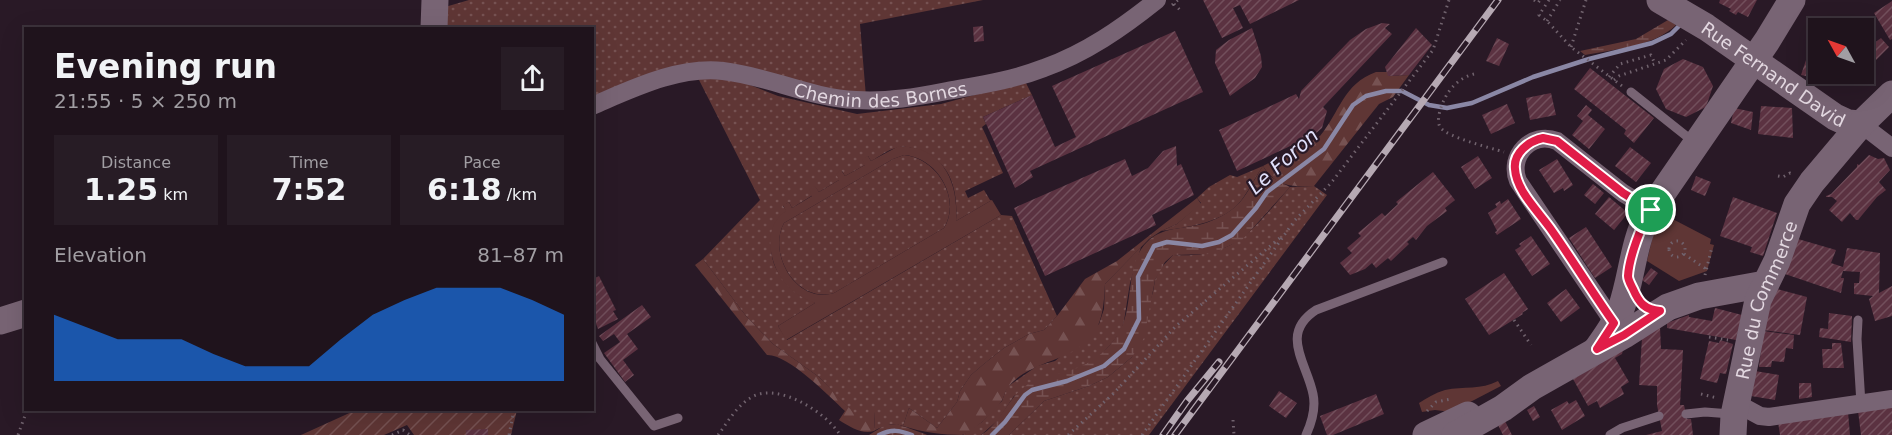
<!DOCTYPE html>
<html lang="en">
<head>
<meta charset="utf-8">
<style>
  body { margin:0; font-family:"DejaVu Sans",sans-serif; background:#271c25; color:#f1f3f6; height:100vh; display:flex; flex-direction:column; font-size:22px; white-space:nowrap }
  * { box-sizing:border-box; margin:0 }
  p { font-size:20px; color:#a19ea3 }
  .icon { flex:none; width:33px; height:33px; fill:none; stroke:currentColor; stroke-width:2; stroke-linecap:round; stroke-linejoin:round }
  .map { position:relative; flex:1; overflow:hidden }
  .drawer { position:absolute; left:24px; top:27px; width:570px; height:384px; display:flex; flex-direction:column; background:#1f131c; border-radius:0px; box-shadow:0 6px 24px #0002,0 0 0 2px #3c323b }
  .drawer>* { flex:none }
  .needle { width:39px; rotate:310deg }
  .fabs { position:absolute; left:1808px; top:18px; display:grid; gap:12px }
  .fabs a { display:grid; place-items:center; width:66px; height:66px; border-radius:0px; background:#1f131c; box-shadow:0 6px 24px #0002,0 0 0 2px #3c323b; font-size:30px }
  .pin { position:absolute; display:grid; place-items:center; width:51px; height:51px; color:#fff; margin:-26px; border:3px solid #fff; border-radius:50%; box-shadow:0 2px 6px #0007 }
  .round { display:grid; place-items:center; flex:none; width:63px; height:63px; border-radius:0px; background:#271c25 }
  .overview { display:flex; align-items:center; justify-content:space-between; height:102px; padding:0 30px }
  h1 { font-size:33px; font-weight:800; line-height:45px }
  .figures { display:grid; grid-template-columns:repeat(3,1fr); gap:9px; height:102px; padding:6px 30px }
  .figures div { display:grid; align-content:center; border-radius:0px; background:#271c25; text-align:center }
  .figures b { font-size:30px; font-weight:800 }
  .figures small { font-size:16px; font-weight:400 }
  .figures p { font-size:16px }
  .chart { height:168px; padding:12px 30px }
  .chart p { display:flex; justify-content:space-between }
  .chart svg { width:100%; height:108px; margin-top:6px; fill:#1a73e8; opacity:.7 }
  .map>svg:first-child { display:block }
  .grass { fill:url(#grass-dots) }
  .forest { fill:url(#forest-firs) }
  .wetland { fill:url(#wetland-marsh) }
  .park { fill:#5f3635; fill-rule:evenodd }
  .garden { fill:url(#garden-furrows) }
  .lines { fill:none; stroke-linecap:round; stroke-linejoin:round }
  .stream { stroke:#8a87a5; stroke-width:4.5 }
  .building { fill:url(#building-hatch) }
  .path { stroke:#71636e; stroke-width:3; stroke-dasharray:1.5 4.5; stroke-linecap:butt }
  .lane { stroke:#786474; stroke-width:9 }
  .street { stroke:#786474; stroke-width:18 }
  .secondary { stroke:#786474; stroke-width:27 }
  .rail-casing { stroke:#b6a9b3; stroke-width:7 }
  .rail { stroke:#291926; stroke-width:4.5; stroke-dasharray:14; stroke-linecap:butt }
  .route-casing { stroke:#fff; stroke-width:12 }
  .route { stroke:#e11d48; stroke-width:8 }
  .labels { text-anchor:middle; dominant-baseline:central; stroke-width:4.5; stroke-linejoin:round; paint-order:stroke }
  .street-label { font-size:18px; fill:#e3d8e1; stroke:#291926 }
  .water-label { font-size:20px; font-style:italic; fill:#e1e1fc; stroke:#291926 }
</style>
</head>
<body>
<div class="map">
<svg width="1892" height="435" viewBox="0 0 1892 435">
  <defs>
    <pattern id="grass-dots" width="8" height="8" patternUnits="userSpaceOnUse" patternTransform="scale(1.5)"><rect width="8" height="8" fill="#5f3635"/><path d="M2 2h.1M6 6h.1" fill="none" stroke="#765252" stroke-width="1.8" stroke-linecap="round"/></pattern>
    <pattern id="forest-firs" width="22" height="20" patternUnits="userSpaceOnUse" patternTransform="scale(1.5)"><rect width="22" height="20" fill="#5f3635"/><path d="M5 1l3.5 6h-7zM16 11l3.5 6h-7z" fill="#765252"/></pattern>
    <pattern id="wetland-marsh" width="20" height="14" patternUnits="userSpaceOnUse" patternTransform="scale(1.5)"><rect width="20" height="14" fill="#5f3635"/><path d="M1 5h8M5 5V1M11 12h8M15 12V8" fill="none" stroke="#765252"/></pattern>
    <pattern id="garden-furrows" width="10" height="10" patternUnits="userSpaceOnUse" patternTransform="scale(1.5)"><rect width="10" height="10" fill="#5f3635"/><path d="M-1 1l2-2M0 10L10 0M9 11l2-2" fill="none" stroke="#765252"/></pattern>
    <pattern id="building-hatch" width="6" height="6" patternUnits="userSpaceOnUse" patternTransform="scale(1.5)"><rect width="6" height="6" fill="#5b3241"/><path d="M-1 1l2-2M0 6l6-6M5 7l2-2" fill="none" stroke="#724f5c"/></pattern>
  </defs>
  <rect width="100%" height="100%" fill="#291926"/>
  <path class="grass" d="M469,0H983L860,24L866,97L729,66L593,101L592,28H444L445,7Z
    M708,77L745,83L778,96L857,114L941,104L1025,81L1032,95L983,117L986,124L982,127L1003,173L965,191L968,198L984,190L990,200H992L956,221C958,192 952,164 923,152C914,148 905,145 896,148C887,150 879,157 871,161L868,156L865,165L845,176L842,171L839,180L819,192L815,187L813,195L792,208L789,202L783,206L787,211C768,222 767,255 778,272C784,283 805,295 815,303L778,326L787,340L1001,215L1012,216L1057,316L1044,330L1029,334L1004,348L985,363L971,375L960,391L957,402L937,428L909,408L903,426C892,422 884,426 874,431L875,412L861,421L819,377L773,344L746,316L703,259L760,200L698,78Z
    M904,155C936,158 962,198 944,228L834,293C797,304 767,254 784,223L893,159Z
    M1263,166C1256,176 1250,188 1243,198C1226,223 1188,227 1161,231L1177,224L1201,203L1197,198L1209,187L1230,175L1237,177Z
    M1314,186L1327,195L1149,435H1009L1044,401L1089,386L1108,377L1132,357L1153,292L1155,280L1160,269L1173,255C1236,259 1252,230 1290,187Z
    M1141,247L1130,283L1124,321L1121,331L1111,344L1099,357L1086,365L1014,396L998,420L981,435H963L982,422L1002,401L1007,387L1037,366L1055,361L1099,324L1104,309L1105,284Z"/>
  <path class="forest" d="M1376,72H1387L1389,76L1409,75L1393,97L1379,104L1314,186C1292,187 1276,187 1263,166L1320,136C1340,112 1343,84 1376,72Z
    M1197,198L1201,204L1177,224L1161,231L1149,239L1105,284C1104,303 1103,326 1088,340C1066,362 1029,362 1009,386C1005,390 1004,398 1001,402C994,412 973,432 962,435C943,435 921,432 903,426L909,408L937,428L957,402L960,391L971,375L985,363L1004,348L1029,334L1044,330L1057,316L1085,279L1117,261Z
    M703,259L746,316L773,344L819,377L861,420L875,411L874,431C863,435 850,427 839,420L845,411C829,396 788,354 767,355L695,265Z"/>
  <path class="wetland" d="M1668,20L1676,25C1653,47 1615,49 1585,55L1580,51L1636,39Z
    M1263,166L1269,176L1290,187L1242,240L1211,254L1173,255L1165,262L1155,280L1144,338L1132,357L1108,377L1089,386L1044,401L1009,435H981C1001,423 1007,398 1027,385C1037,378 1050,376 1061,373C1086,367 1106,355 1119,332C1134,309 1125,263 1147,242C1161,228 1179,229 1198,225C1209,223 1226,215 1235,207C1247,197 1254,179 1263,166Z
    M897,424L925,434L927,435H869L885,425Z"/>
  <path class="park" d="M897,147C942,144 959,182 956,221L992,200L1001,215L786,340L778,326L815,303C803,299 793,292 784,282C769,263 762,226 786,211L783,205L789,202L792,208L812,196L809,189L815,186L819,192L839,180L836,174L841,170L845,176L865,165L862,159L868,156L871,161ZM904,155C937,157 962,199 944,228L834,293C797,305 767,254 784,223L893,159Z
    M1663,214L1711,239L1710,244L1714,245L1707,271L1679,281L1647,261L1654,231Z
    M1498,381L1501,386L1451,412L1435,410L1422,412L1419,403C1427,398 1435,393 1445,390C1464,386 1481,390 1498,381Z"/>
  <path class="garden" d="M356,410H517L511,435H414L407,425L384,435H301Z"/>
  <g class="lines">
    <path class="stream" d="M879,435C892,429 899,430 912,435
      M992,435L1005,422L1025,395L1032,390L1067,381L1104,366L1124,349L1139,319L1138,277L1154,246L1167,242L1202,246L1219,242L1232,235L1256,208L1267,192L1324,149L1353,105L1366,96L1386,91H1402L1429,105L1447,108L1472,103L1533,77L1589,59L1652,43L1671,34L1681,24"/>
  </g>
  <path class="building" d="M1203,0H1299L1250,24L1240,5L1233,8L1243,28L1222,38Z
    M1720,0H1757L1748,17L1738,12L1736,15L1729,11L1731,9L1719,3Z
    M1892,1V39L1890,40L1874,13Z
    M1382,23L1390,24L1385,28L1392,34L1323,107L1327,111L1322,128L1314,135L1237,171L1219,130L1296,94L1299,99L1301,91L1350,40L1366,29Z
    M983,26L984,41L974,42L973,27Z
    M1252,28L1261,56L1262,67L1255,78L1230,96L1215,63L1216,50L1229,40Z
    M1416,28L1432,45L1409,75L1388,76L1385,67Z
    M1175,31L1203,92L1030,171L1033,177L1015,188L983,117L1032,95L1055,147L1076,137L1052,86Z
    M1497,38L1509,44L1499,66L1486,61Z
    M1881,38L1889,47L1875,61L1865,50Z
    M1810,48L1818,51V74H1840L1842,76L1837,82L1828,81L1827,85L1815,83L1816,78L1801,75Z
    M1683,59L1703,67L1713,86L1706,107L1686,117L1666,109L1656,89L1664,69Z
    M1590,68L1654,118L1634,143L1624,134L1626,130L1574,89Z
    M1551,93L1556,115L1530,120L1526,98Z
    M1507,104L1515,123L1491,134L1482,115Z
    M1586,105L1592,110L1588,115L1605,129L1589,149L1572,135L1583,121L1577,116Z
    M1761,106L1792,108L1793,138L1758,134Z
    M1734,108L1753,112L1751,130L1731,123Z
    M1176,146L1177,166L1181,164L1194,195L1152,215L1156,225L1045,276L1014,208L1125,159L1132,176L1148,168L1163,151Z
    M1630,147L1651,163L1636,182L1615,166Z
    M1869,155L1878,159L1884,158L1890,170L1879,182L1886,190L1877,197L1858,220H1856L1850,213L1842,222L1829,210L1837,201L1832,197H1826V196L1831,194L1857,167V164L1859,165Z
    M1478,156L1492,178L1475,189L1461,167Z
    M1557,159L1573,185L1564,191L1563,188L1554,193L1539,170Z
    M1433,172L1455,200L1445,208L1447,211L1427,226L1416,240L1413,237L1407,242L1409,244L1391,261L1388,258L1376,268L1372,263L1365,269L1350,275L1340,263L1352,253L1347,248L1361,236L1358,233L1382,213L1385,216L1398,204L1396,202Z
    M1696,176L1711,182L1705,196L1691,190Z
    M1593,184L1604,193L1595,204L1584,195Z
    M1609,197L1628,213L1614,230L1595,214Z
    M1733,197L1777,213L1763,256L1750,252L1752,247L1720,236Z
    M1508,199L1521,219L1497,235L1495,232L1497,231L1488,213L1497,207L1495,204L1500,201L1501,204Z
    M1586,227L1612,267L1595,278L1569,238Z
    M1531,236L1550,264L1532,276L1515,250L1521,246L1519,244Z
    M1798,239L1836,250L1831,263L1843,267L1847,248L1880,253L1879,293L1892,286V316L1875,321L1869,299L1873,296L1854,294V283H1859L1860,272L1843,271L1841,278H1844L1841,293L1785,274Z
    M1651,268L1658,273L1649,285L1642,280Z
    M1504,273L1528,309L1522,313L1523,314L1489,335L1465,299Z
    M599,276L616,310L613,311L618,319L598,329L595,321L592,322V280Z
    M1566,289L1580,308L1561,322L1547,303Z
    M1777,289L1807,297L1800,335L1763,330L1772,297Z
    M642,305L651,317L627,334L638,349L623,360L634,375L625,382L604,353L620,342L614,334L603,341L599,336Z
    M1715,308L1742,315L1736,340L1667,328V323L1689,315V317L1712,321Z
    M1829,313L1852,316L1851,342L1819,337L1820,328L1828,329Z
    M1660,327L1661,349L1683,350L1680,405H1684L1687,419H1691L1693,435H1646L1662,431L1657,405V386L1639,385L1642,338Z
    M1763,331L1794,335L1793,349L1786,348L1784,362L1772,361L1771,367H1759Z
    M1720,340L1733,344L1726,374L1720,373L1717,383L1700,379L1709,341L1719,343Z
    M1832,343H1841L1844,368H1823L1822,349H1832Z
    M1623,350L1622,354L1615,358L1629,382L1621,387L1624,394L1600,408L1597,401L1588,406L1573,379Z
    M1755,371L1779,375L1775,400L1751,396Z
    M1799,383H1811L1812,397L1799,399Z
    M1279,391L1297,403L1286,418L1269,406Z
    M1376,394L1384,414L1333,435H1327L1320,416Z
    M1576,400L1585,416L1562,430L1551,410L1567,401L1569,404Z
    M1534,406L1540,417L1533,421L1527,410Z
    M1892,407V435H1861L1858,411Z
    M1848,412L1850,435H1780L1778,422Z
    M1505,421L1512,435H1503L1498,425Z
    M488,429V435H466V430Z"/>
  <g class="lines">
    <path class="path" d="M1534,0L1538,3L1540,0
      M1549,0L1539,15L1547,21L1571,47L1622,86
      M1174,4L1182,12
      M1172,5L1178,0
      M1547,21L1560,0
      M1571,47L1586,0
      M1474,74C1461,77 1450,87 1444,100C1441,106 1436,120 1440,127C1446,137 1491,148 1504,152
      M1609,77L1620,64L1651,55L1655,64
      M1614,80L1619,76L1666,60L1686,40
      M1778,176L1783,177L1790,173L1793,175
      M1669 249a8 8 0 1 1 16 0a8 8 0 1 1-16 0Z
      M1684,254L1706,269
      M1705,275L1712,247
      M1514,320L1531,345
      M1709,337L1728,340
      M1701,394L1717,398
      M1427,411L1436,402L1451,399
      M1233,420L1234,435
      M18,435L27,410
      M392,435L403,430L410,435
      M509,435L514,410
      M718,435C728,422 737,405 752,397C778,382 826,412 840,435
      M1068,435L1113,394L1176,326L1282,236
      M1142,435L1295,220L1331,183L1433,50L1449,0"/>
    <path class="lane" d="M1631,92L1695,143
      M1858,320L1857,339L1861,404
      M592,343L600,359L654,426L678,418
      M1686,414L1705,412L1731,414
      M1306,435C1312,422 1316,408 1313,394C1307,363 1279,334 1316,310L1443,262
      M1610,435L1622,428L1659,416"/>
    <g class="street">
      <path id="s1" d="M592,106C632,89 678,66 723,71C768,76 810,98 856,100C887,102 917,97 947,91C980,85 1013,80 1044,68C1086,53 1122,28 1157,0"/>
      <path d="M1861,124L1892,148"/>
      <path d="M1614,323L1518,181C1508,156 1531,131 1557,141L1623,193L1651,210"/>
      <path d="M1736,403L1760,416L1769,417L1892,399"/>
    </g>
    <g class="secondary">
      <path id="s2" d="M1660,0L1706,27L1835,117L1848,123L1861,124"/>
      <path d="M434,28L435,0"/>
      <path d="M0,321L26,313"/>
      <path d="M1597,349C1606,336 1616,323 1621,309C1632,277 1633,244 1648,214L1767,41L1792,0"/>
      <path d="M1426,435L1468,415"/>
      <path d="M1455,435L1503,408L1532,387L1624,335L1668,307L1699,296L1765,284"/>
      <path id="s3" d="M1733,435L1734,415L1758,300L1777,261L1797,204L1812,182L1861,124L1892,94"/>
    </g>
    <g class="rail-casing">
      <path id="rail" d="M1163,435L1187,401L1219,362
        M1175,435L1498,0"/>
    </g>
    <use href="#rail" class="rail"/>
  </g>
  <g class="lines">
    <g class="route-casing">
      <path id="route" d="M1543,138L1557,141L1623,193L1651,210C1641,225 1629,258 1628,276C1628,280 1631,285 1633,289C1639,303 1645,310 1660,311L1624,335L1597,349L1614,323C1592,292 1572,259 1550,228C1538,211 1516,190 1515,169C1513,153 1529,141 1543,138Z"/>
    </g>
    <use href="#route" class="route"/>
  </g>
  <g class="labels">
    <g class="street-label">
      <text stroke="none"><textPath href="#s2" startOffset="136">Rue Fernand David</textPath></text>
      <text stroke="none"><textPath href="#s1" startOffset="298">Chemin des Bornes</textPath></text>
      <text stroke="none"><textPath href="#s3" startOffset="140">Rue du Commerce</textPath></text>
    </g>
    <g class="water-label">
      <text transform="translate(1283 161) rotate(-42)">Le Foron</text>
    </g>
  </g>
</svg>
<div class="fabs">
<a><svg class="needle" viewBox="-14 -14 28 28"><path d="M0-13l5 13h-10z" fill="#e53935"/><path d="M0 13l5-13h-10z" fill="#a19ea3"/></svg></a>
</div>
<div class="pin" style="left:1651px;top:210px;background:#1e9e55"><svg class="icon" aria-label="arrive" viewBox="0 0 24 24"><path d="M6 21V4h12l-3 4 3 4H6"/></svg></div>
<section class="drawer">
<div class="overview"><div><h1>Evening run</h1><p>21:55 · 5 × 250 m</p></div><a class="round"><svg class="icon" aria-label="share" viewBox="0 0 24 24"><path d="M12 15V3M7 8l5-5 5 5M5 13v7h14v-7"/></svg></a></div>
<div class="figures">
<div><p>Distance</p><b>1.25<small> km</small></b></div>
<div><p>Time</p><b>7:52</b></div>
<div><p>Pace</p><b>6:18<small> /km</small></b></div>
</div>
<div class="chart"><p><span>Elevation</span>81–87 m</p>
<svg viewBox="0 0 160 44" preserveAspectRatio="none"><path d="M0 44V17L10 22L20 27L30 27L40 27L50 33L60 38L70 38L80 38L90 27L100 17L110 11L120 6L130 6L140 6L150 11L160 17V44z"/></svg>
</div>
</section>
</div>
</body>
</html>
